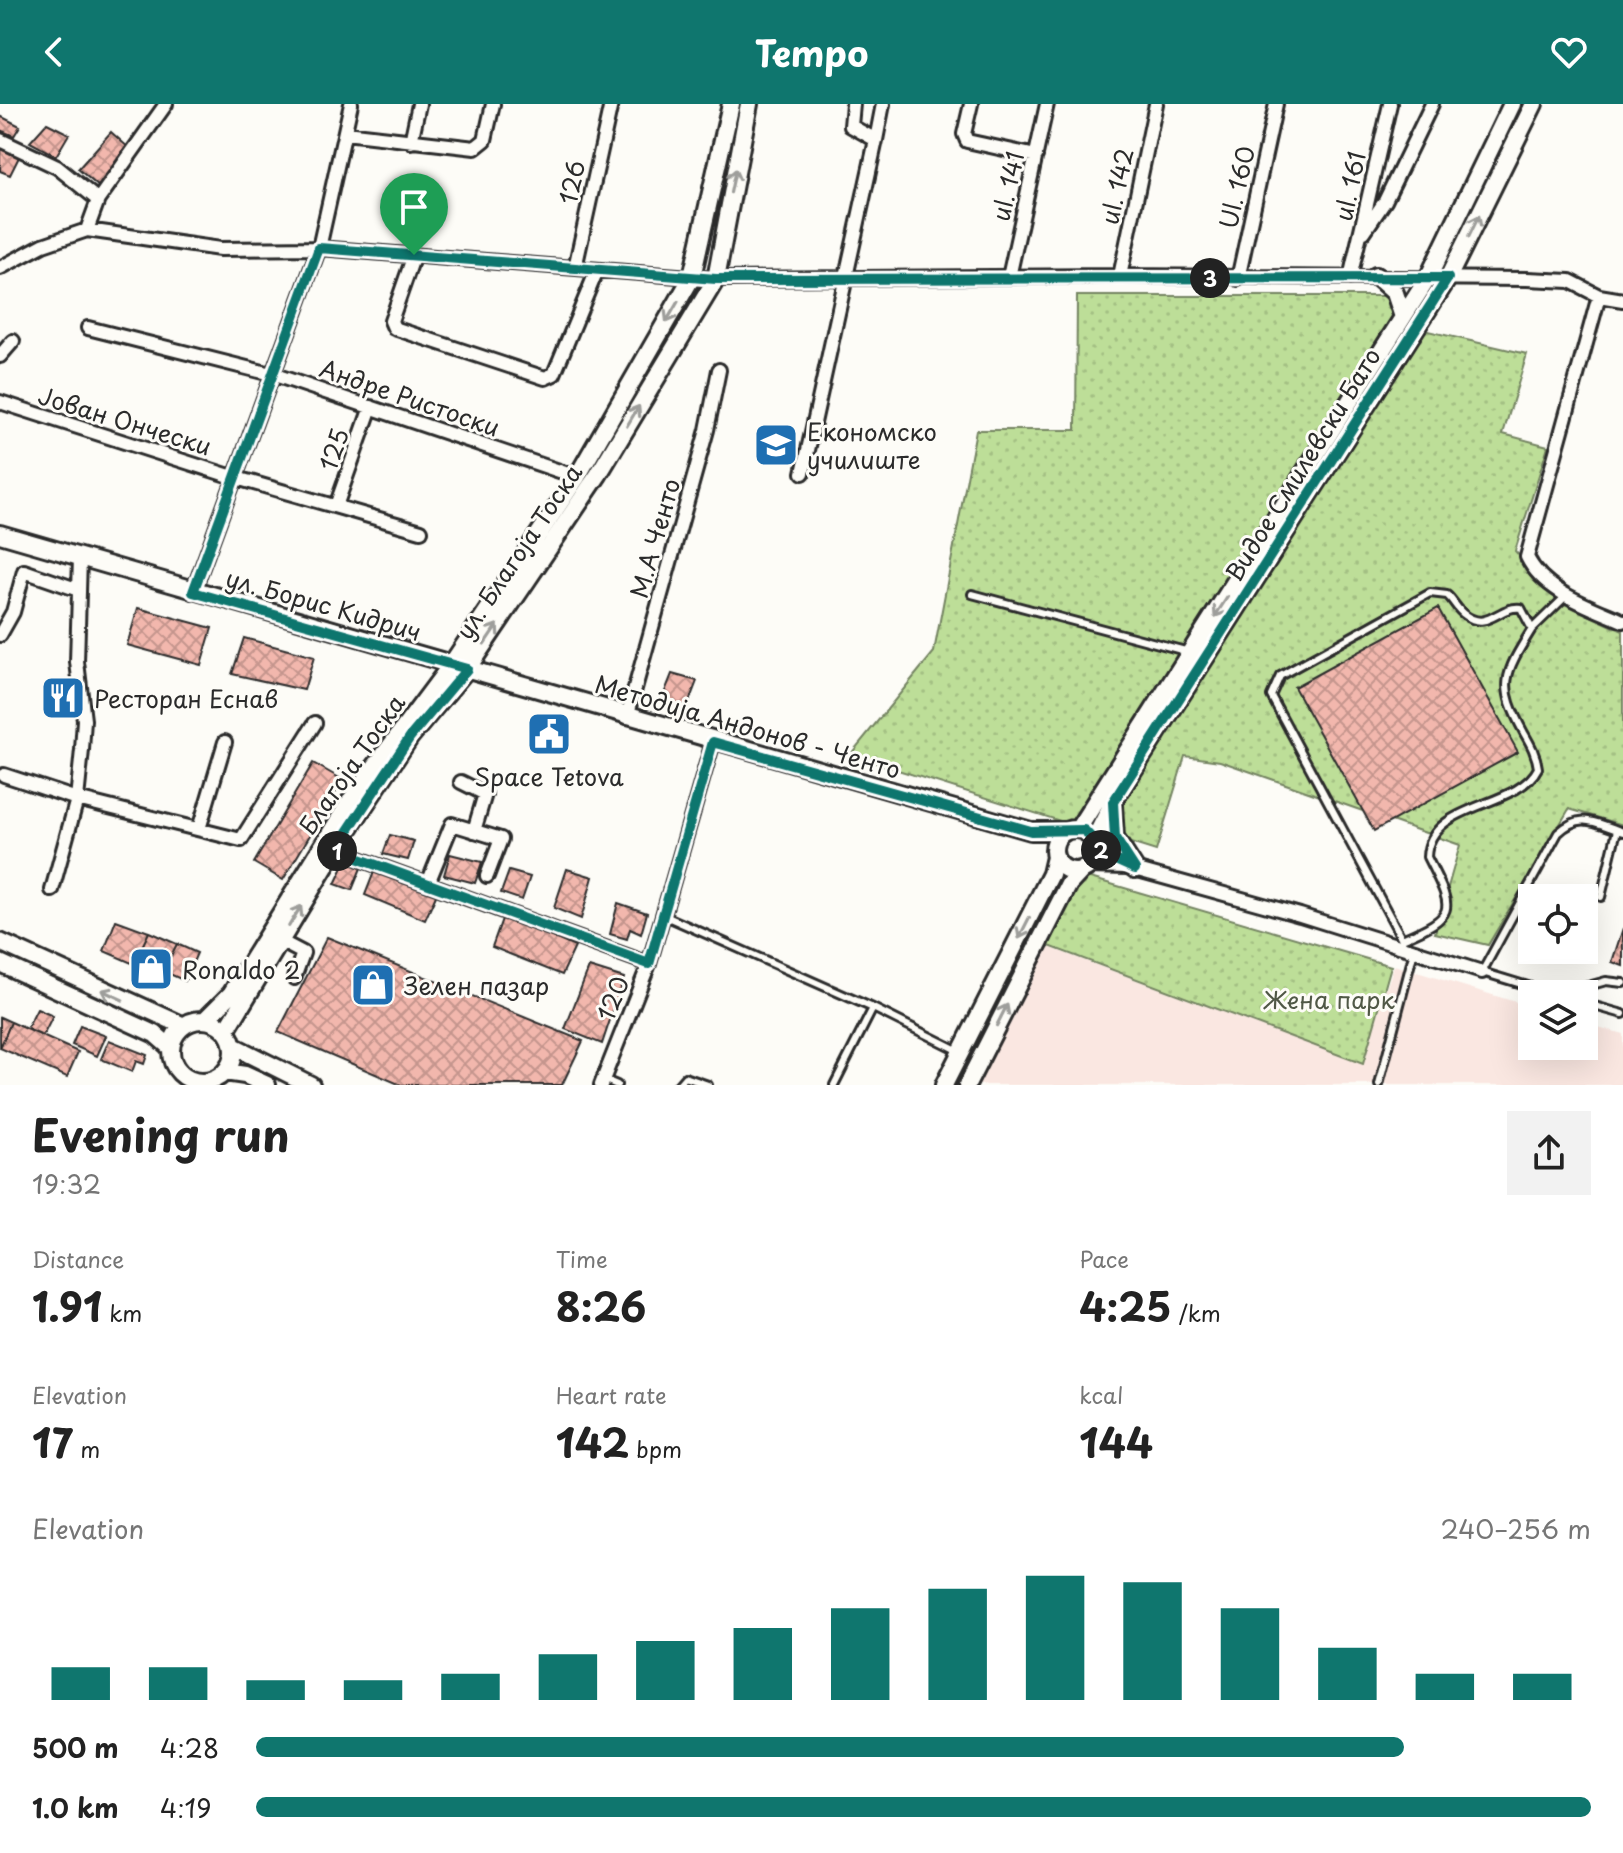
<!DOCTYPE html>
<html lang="en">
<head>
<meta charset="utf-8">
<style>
  body { margin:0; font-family:"Playpen Sans",sans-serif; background:#f2f2f2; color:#222; height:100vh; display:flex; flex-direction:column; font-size:30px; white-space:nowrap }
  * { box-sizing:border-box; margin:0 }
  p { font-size:26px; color:#767676 }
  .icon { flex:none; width:44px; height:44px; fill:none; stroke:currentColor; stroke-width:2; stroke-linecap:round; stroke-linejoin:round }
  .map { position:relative; height:981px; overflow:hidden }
  .side { display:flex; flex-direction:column; background:#fff; flex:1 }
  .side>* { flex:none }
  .buttons { position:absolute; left:1518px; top:780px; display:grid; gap:16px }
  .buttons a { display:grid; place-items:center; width:80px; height:80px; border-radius:0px; background:#fff; box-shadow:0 8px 32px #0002; font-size:40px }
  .pin { position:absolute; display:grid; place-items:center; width:68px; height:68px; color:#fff; margin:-82px -34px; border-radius:50% 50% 50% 0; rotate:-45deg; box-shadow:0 0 8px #0007 }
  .pin .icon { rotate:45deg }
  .km { position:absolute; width:40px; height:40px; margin:-20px; border-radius:50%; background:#222; color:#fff; font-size:22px; line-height:40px; text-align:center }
  .round { display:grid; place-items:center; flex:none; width:84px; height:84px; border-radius:0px; background:#f2f2f2 }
  .headline { display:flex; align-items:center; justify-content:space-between; height:136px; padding:0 32px }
  h1 { font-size:44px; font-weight:700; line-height:60px }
  .stats { display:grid; grid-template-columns:repeat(3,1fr); gap:12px; height:136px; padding:8px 32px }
  .stats div { display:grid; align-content:center }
  .stats b { font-size:40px; font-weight:700 }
  .stats small { font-size:22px; font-weight:400 }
  .stats p { font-size:22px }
  .chart { height:224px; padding:16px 32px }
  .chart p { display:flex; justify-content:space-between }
  .chart svg { width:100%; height:144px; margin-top:8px; stroke:#0f766e; stroke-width:6 }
  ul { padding:0 32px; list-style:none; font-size:26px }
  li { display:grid; grid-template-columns:128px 96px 1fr; align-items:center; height:60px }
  li i { height:20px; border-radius:10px; background:#0f766e }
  header { display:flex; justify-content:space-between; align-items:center; height:104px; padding:0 32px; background:#0f766e; color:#fff; font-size:36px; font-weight:700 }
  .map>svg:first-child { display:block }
  .built { fill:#fae7e1 }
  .park { fill:url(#park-dots); stroke:#748462; stroke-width:2 }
  .building { fill:url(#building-cross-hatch); stroke:#2b2b2b; stroke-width:2 }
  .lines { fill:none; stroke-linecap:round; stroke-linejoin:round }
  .lane-casing { stroke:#2b2b2b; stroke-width:12 }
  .street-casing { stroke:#2b2b2b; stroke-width:18 }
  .secondary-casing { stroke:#2b2b2b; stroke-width:22 }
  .lane { stroke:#fdfcf7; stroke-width:6 }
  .street { stroke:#fdfcf7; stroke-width:12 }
  .secondary { stroke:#fdfcf7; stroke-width:16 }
  .oneway { stroke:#9e9e9b }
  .route-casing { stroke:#fff; stroke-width:16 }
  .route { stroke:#0f766e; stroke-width:10 }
  .labels { text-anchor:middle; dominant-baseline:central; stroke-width:6; stroke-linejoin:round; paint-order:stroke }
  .street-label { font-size:24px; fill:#2b2b2b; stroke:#fdfcf7 }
  .poi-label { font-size:24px; fill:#2b2b2b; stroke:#fdfcf7; text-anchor:start }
  .park-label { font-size:24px; fill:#505846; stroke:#fdfcf7 }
</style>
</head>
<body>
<header><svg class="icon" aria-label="back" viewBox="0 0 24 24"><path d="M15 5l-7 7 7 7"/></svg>Tempo<svg class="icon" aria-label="heart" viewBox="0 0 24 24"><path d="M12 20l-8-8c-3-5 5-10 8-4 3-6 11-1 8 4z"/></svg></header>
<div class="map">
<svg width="1623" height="981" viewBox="0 0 1623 981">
  <defs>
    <pattern id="park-dots" width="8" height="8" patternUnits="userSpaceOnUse" patternTransform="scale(2)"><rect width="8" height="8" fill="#bdde98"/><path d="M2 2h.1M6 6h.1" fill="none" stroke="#a3bf83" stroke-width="1.8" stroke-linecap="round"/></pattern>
    <pattern id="building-cross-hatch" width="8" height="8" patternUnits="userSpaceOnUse" patternTransform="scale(2)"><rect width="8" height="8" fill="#f2b7ad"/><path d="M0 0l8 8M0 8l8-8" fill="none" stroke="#c4958d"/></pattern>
  </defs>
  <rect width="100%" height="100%" fill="#fdfcf7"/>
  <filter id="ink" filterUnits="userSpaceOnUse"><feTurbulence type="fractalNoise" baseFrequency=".0125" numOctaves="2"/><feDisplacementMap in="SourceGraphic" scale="16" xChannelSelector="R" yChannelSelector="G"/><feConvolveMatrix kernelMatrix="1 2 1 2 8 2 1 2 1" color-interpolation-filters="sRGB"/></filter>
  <g filter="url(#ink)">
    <path class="built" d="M1046,842L1362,960L1394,861L1532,903V942H1584V919L1623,930V981H977Z"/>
    <path class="park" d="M1077,192H1420L1419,225L1527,250L1503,330L1548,342L1515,447L1560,498L1623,527V721L1569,705L1488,841L1435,829L1460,741L1220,657L1185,652L1156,747L850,651L934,548L976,326H1076Z
      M1080,771L1391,862L1363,960L1049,842Z"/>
    <path class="building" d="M0,12L20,22L14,32L0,26Z
      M47,19L69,30L56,52L30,38Z
      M111,28L130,45L99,83L78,65Z
      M0,41L20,51L10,71L0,67Z
      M138,504L212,524L201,561L127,541Z
      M1438,504L1518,648L1374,727L1294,583Z
      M244,534L314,553L304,586L232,570Z
      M672,570L697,577L687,603L662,595Z
      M313,659L343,676L283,776L254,759Z
      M390,731L414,737L408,756L383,750Z
      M450,750L482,758L475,779L444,771Z
      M346,757L361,764L352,786L335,780Z
      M376,763L439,785L425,816L365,791Z
      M567,765L593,773L581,815L554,804Z
      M509,767L530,773L522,796L501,789Z
      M618,799L647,809L641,830L630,825L627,835L610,830Z
      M503,812L575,843L562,871L492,843Z
      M116,816L149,828L134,860L104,847Z
      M1623,824V862L1612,858Z
      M149,828L177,840L163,867L136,855Z
      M327,833L583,937L562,981H401L278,928Z
      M177,840L197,849L185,877L163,867Z
      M589,863L624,874L602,940L565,925Z
      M37,905L53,912L43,932L27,925Z
      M0,913L11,918L0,944Z
      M11,918L78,948L67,973L0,944Z
      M80,922L106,932L97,952L72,941Z
      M109,936L147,951L144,960L136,957L132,968L101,955Z"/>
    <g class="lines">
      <g class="lane-casing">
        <path id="lane" d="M972,490L1189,548
          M1601,793L1617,726
          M663,811L873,904L961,948
          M1402,835C1460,811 1453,805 1427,753C1429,697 1517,706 1538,664C1536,650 1531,641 1524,629C1498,581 1503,572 1532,525
          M1402,842V835L1271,592L1280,572L1430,489L1447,491C1454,497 1457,506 1465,511C1488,528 1499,501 1521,504L1532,525L1566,492
          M1554,890L1482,868L1558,729C1582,707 1595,719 1623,728
          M1560,890L1606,877L1623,879
          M1584,899L1623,910
          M603,975L617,981
          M678,981L685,973L708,981
          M834,981L873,904
          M1379,981L1414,847"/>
      </g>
      <g class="street-casing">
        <path id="street" d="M971,0L964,30L967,37L1036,52
          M345,29L475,44L485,36L493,0
          M0,36L57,63L98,96
          M876,36L883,0
          M411,38L419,0
          M87,126L98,96L166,0
          M1364,128L1385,97L1432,0
          M414,151L391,217L394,224L545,274L554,270L597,166
          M0,164L43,141L87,126L220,145L319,144L716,175L1120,172L1527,175L1570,177L1599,192L1623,196
          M575,164L611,0
          M1120,172L1156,0
          M1009,173L1047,0
          M1350,174L1390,0
          M1238,175L1276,0
          M1599,192L1527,453C1544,488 1589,502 1623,517
          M88,224L275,271L577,373
          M0,252L13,237
          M0,298L233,373L421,427
          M803,369L876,36L851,22L853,0
          M336,402L371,303
          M193,488L319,144L351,0
          M0,531L13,508L24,467L76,485
          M627,613L707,326L719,266
          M4,671L77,695L241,736L315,619
          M461,678L485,690L474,727
          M199,725L225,638
          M1096,743L1121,759
          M335,746L649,860
          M1089,762L1127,763L1300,811L1482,868
          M428,779L452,720L501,735L487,772
          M52,786L77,695L82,646L84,616L77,558L80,453
          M280,837L303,849L294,874
          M601,981L649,860L713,638"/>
      </g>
      <g class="secondary-casing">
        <path id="secondary" d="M1376,172L1395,189L1403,213
          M0,430L1031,727H1064
          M1113,701L1115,734L1135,765
          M1054 746a21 21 0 1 1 42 0a21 21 0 1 1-42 0Z
          M1078,725L1428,174L1512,0
          M1094,736L1113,698L1448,174L1534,0
          M0,838L184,922
          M0,859L155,930L171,944
          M171 947a31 31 0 1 1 62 0a31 31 0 1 1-62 0Z
          M205,916L231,890L356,688L451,561L577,373L692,173L731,0
          M226,927L335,746L410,633L467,565L598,371L716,175L749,0
          M233,942L311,981
          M225,968L245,971L267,981
          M944,981L1051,770L1055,753
          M967,981L1069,780L1081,767"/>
      </g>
      <use href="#lane" class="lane"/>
      <use href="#street" class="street"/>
      <use href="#secondary" class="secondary"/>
    </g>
    <defs><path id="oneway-shaft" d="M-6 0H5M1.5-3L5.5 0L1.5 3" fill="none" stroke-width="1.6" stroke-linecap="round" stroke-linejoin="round" transform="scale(2)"/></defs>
    <g class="oneway">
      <use href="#oneway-shaft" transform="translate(733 77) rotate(-78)"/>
      <use href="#oneway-shaft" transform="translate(1474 122) rotate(-64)"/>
      <use href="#oneway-shaft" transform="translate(672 208) rotate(120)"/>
      <use href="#oneway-shaft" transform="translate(633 312) rotate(-59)"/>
      <use href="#oneway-shaft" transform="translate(1221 503) rotate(123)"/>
      <use href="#oneway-shaft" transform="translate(491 530) rotate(-56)"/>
      <use href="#oneway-shaft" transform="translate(295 812) rotate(-59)"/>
      <use href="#oneway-shaft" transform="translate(1024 824) rotate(117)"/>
      <use href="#oneway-shaft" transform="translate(112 891) rotate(-155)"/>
      <use href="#oneway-shaft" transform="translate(1002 911) rotate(-63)"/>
    </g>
  </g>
  <g class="lines" filter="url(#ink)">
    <g class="route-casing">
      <path id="route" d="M319,144L716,175L1448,174L1113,698L1115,734L1135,765L1111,754L1084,726L1031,727L713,638L649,860L335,746L410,633L467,565L193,488Z"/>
    </g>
    <use href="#route" class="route"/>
  </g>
  <defs>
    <g id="university-square" transform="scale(2.3)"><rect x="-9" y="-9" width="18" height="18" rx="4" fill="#1f6fb2" stroke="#fdfcf7"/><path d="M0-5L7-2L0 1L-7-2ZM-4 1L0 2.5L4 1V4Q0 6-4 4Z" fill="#fff"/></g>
    <g id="restaurant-square" transform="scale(2.3)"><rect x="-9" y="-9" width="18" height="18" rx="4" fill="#1f6fb2" stroke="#fdfcf7"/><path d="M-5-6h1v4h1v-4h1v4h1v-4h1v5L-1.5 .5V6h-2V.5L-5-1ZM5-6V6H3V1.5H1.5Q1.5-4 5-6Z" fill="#fff"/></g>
    <g id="civic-square" transform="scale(2.3)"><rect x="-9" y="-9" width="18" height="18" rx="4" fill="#1f6fb2" stroke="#fdfcf7"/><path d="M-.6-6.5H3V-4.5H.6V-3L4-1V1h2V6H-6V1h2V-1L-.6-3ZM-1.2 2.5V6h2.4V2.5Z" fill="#fff"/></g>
    <g id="shop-square" transform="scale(2.3)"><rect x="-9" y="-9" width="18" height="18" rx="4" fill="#1f6fb2" stroke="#fdfcf7"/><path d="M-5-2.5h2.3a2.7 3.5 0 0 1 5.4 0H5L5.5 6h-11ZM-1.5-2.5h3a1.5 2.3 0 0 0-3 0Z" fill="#fff"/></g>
  </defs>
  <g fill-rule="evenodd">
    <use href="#university-square" x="776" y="341"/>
    <use href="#restaurant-square" x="63" y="594"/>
    <use href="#civic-square" x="549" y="630"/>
    <use href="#shop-square" x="151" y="865"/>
    <use href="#shop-square" x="373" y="881"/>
  </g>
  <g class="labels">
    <g class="street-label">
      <text transform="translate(571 78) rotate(-78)">126</text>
      <text transform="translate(1007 82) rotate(-77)">ul. 141</text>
      <text transform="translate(1116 82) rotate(-78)">ul. 142</text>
      <text transform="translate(1349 82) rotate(-78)">ul. 161</text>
      <text transform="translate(1236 83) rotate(-77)">Ul. 160</text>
      <text transform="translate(410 293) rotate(19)">Андре Ристоски</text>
      <text transform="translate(125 316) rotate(17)">Јован Ончески</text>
      <text transform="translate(333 345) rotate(-71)">125</text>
      <text transform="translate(1302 360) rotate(-58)">Видое Смилевски Бато</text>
      <text transform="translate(654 434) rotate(-74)">М.А Ченто</text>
      <text transform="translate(518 447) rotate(-56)">ул. Благоја Тоска</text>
      <text transform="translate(324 500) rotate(16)">ул. Борис Кидрич</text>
      <text transform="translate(748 622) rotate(16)">Методија Андонов - Ченто</text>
      <text transform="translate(351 660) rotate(-55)">Благоја Тоска</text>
      <text transform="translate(612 894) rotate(-68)">120</text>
    </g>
    <g class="poi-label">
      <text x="807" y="327">Економско<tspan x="807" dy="28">училиште</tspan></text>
      <text x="94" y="594">Ресторан Еснав</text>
      <text x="549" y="672" text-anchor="middle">Space Tetova</text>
      <text x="182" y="865">Ronaldo 2</text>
      <text x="404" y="881">Зелен пазар</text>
    </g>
    <g class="park-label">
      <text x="1329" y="895">Жена парк</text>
    </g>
  </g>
</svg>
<div class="buttons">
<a><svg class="icon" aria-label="locate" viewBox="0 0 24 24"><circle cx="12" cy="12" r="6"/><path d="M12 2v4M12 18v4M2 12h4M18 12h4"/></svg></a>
<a><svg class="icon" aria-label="layers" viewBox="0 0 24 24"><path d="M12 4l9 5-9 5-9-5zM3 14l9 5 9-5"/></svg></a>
</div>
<div class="pin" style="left:414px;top:151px;background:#1e9e55"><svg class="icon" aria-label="arrive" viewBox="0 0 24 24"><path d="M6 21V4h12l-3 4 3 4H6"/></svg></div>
<b class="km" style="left:337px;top:747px">1</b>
<b class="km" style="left:1101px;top:746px">2</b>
<b class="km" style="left:1210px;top:174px">3</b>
</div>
<section class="side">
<div class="headline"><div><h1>Evening run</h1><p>19:32</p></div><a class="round"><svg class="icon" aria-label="share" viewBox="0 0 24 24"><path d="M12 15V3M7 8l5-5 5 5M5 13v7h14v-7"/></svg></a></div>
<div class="stats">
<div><p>Distance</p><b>1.91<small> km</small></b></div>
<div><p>Time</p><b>8:26</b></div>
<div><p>Pace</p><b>4:25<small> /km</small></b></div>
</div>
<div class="stats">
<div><p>Elevation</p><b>17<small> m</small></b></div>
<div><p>Heart rate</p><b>142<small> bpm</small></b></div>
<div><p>kcal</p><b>144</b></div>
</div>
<div class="chart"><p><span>Elevation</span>240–256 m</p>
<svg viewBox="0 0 160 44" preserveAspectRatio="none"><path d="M5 44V34M15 44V34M25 44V38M35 44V38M45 44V36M55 44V30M65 44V26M75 44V22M85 44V16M95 44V10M105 44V6M115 44V8M125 44V16M135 44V28M145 44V36M155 44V36"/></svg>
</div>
<ul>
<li><b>500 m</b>4:28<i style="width:86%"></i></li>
<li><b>1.0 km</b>4:19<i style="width:100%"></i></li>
</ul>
</section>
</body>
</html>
